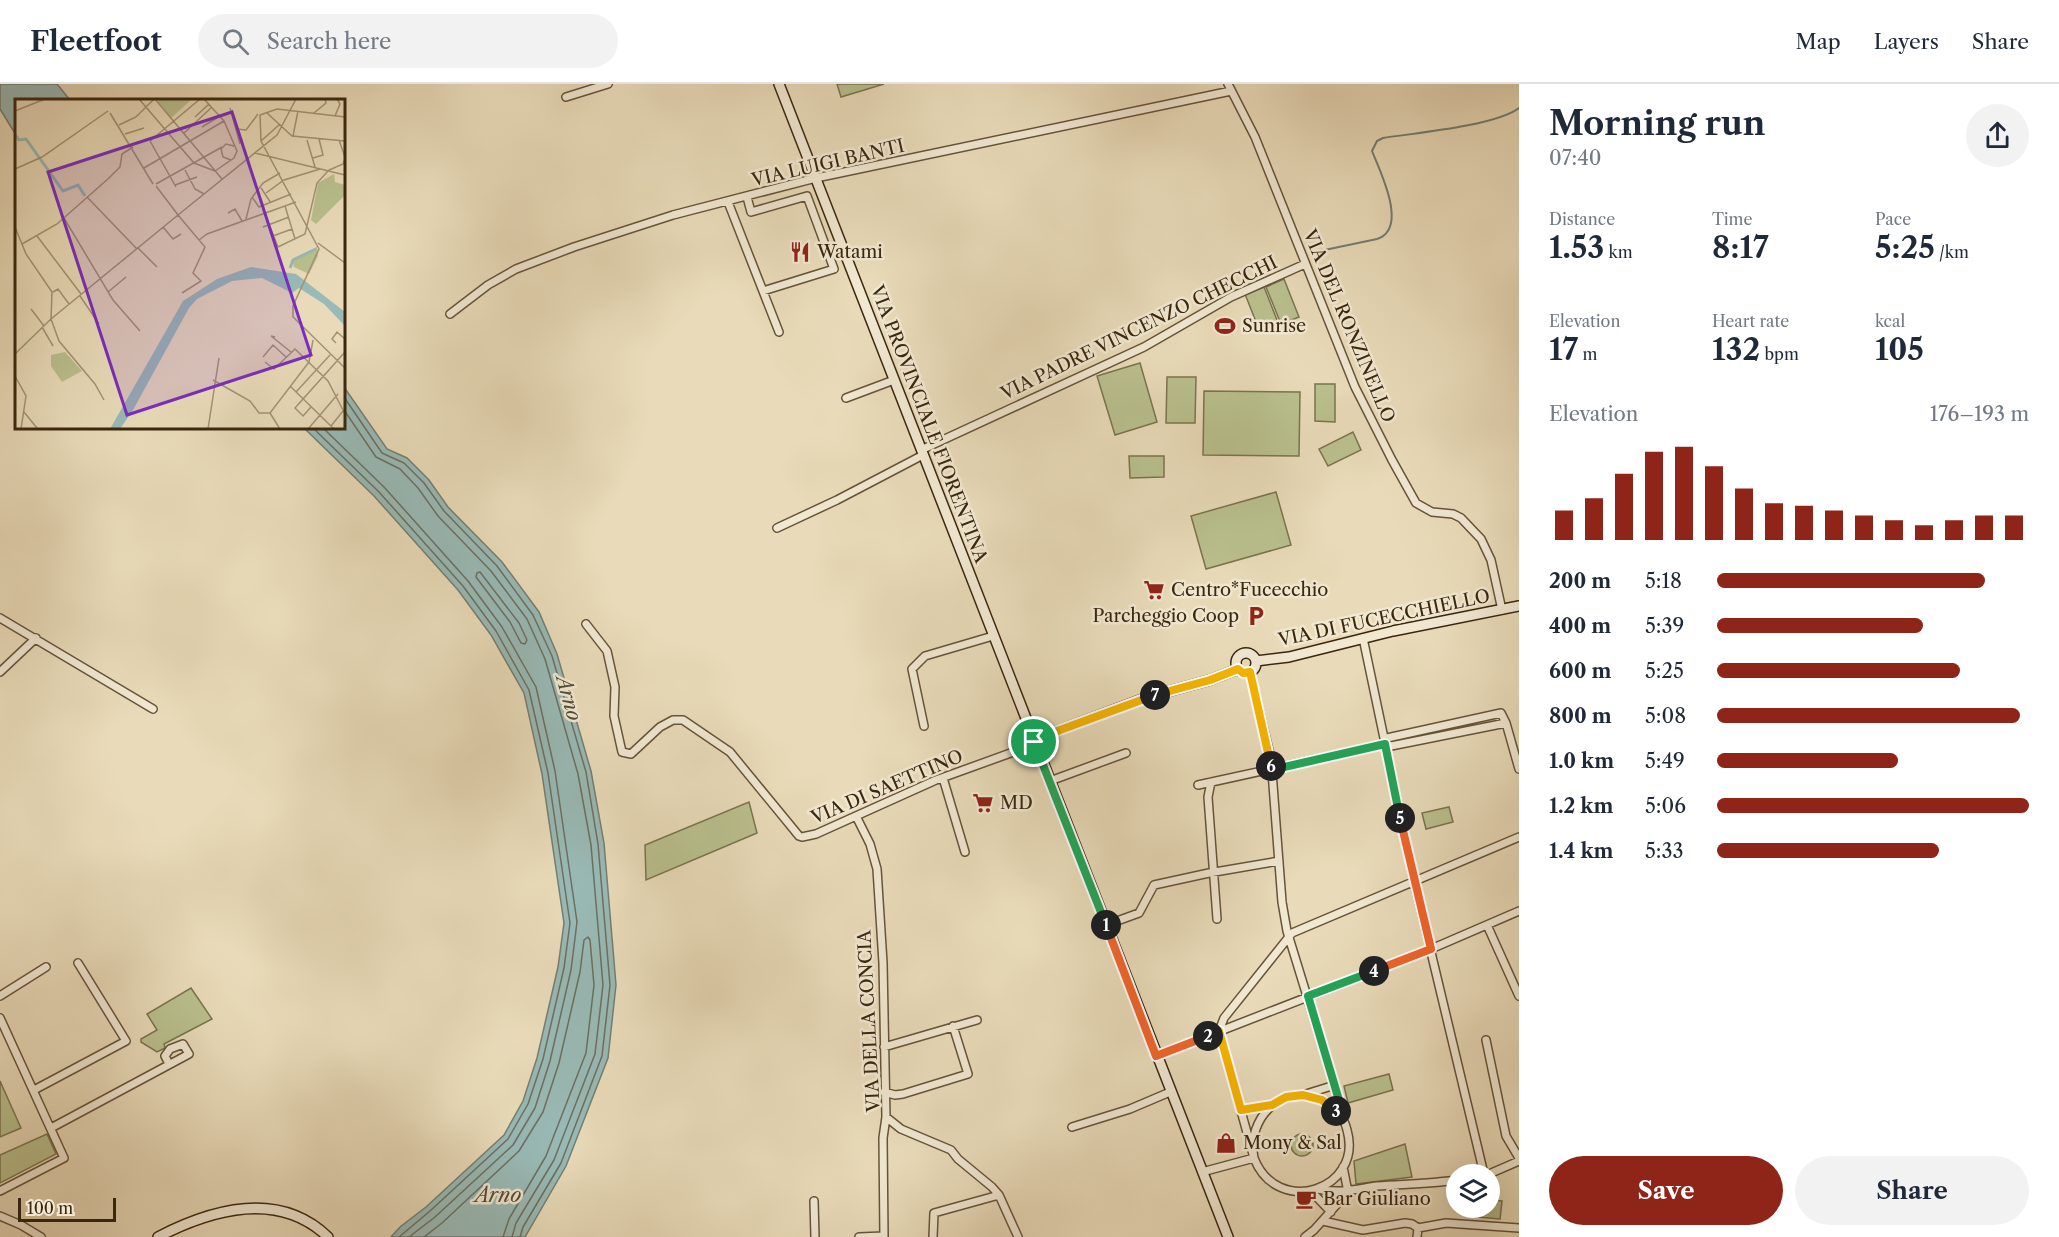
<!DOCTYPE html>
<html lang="en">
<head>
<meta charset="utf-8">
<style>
  body { margin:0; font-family:"Libre Caslon Text",serif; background:#f2f2f3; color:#1f2937; height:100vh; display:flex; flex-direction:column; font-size:22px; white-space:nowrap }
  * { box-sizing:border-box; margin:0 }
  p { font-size:20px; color:#747a83 }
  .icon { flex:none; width:33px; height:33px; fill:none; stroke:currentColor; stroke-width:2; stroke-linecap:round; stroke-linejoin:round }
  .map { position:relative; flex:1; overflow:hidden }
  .drawer { display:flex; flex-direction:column; background:#fff; width:540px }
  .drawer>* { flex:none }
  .buttons { position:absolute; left:1446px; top:1080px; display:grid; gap:12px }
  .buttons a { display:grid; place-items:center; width:54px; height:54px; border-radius:50%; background:#fff; box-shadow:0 6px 24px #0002; font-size:30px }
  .scale { position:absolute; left:18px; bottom:15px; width:98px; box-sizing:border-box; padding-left:6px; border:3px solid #3a270e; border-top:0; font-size:16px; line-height:21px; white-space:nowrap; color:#3a270e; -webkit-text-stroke:4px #f1e8d2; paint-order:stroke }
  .pin { position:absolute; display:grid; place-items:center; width:51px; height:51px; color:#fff; margin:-26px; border:3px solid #fff; border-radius:50%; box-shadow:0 2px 6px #0007 }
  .km { position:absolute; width:30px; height:30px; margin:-15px; border-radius:50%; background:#222; color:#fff; font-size:16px; line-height:30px; text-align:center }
  .round { display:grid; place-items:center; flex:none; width:63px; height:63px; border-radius:32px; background:#f2f2f3 }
  .overview { display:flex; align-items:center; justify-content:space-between; height:102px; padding:0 30px }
  h1 { font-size:33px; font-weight:700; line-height:45px }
  .stats { display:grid; grid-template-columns:repeat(3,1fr); gap:9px; height:102px; padding:6px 30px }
  .stats div { display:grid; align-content:center }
  .stats b { font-size:30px; font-weight:700 }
  .stats small { font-size:16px; font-weight:400 }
  .stats p { font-size:16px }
  .chart { height:168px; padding:12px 30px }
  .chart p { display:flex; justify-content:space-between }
  .chart svg { width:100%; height:108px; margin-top:6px; stroke:#8f2418; stroke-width:6 }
  .cta { display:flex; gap:12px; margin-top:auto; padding:12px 30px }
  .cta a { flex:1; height:69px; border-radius:36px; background:#8f2418; color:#fff; font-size:24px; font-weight:700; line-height:69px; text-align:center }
  .cta a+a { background:#f2f2f3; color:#1f2937 }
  ul { padding:0 30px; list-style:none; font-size:20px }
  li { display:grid; grid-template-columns:96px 72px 1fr; align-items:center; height:45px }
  li i { height:15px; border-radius:8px; background:#8f2418 }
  header { display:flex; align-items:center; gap:36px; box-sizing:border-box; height:84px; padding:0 30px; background:#fff; border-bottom:2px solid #e0e1e3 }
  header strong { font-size:28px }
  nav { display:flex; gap:33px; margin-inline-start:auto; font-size:21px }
  .search { width:420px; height:54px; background:#f2f2f3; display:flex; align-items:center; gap:15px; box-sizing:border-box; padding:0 21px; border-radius:33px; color:#747a83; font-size:22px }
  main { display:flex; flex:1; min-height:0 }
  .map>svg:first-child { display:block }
  .green { fill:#b9c08e; stroke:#7a744e; stroke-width:1.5 }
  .water { fill:#99bab6; stroke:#737f73; stroke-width:1.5 }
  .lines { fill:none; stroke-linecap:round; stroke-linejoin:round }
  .shore { stroke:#6a7062; stroke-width:1.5 }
  .stream { stroke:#737f73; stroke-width:2 }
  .street-casing { stroke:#665439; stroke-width:10 }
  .secondary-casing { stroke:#3a270e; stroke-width:12 }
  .street { stroke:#f1e8d2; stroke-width:7 }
  .secondary { stroke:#f1e8d2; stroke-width:9 }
  .split-1-casing { stroke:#fff; stroke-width:12 }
  .split-2-casing { stroke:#fff; stroke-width:12 }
  .split-3-casing { stroke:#fff; stroke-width:12 }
  .split-4-casing { stroke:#fff; stroke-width:12 }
  .split-5-casing { stroke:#fff; stroke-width:12 }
  .split-6-casing { stroke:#fff; stroke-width:12 }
  .split-7-casing { stroke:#fff; stroke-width:12 }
  .split-8-casing { stroke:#fff; stroke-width:12 }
  .split-1 { stroke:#22a559; stroke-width:8 }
  .split-2 { stroke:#f0652b; stroke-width:8 }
  .split-3 { stroke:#f5b400; stroke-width:8 }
  .split-4 { stroke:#22a559; stroke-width:8 }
  .split-5 { stroke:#f0652b; stroke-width:8 }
  .split-6 { stroke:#22a559; stroke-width:8 }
  .split-7 { stroke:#f5b400; stroke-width:8 }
  .split-8 { stroke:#f5b400; stroke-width:8 }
  .labels { text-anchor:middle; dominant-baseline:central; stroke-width:5; stroke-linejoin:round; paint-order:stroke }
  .street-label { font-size:18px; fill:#3a270e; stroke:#f1e8d2 }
  .poi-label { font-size:18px; fill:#3a270e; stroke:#f1e8d2; text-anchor:start }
  .water-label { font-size:20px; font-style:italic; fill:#524c38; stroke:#f1e8d2 }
  .inset-river { fill:none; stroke:#99bab6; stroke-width:3 }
  .inset-road { fill:none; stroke:#a39375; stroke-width:1.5 }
  .view { fill:#7b2cbf; fill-opacity:0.15; stroke:#7b2cbf; stroke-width:3 }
  .inset-edge { fill:none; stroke:#3a270e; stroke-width:3 }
</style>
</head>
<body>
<header>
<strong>Fleetfoot</strong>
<div class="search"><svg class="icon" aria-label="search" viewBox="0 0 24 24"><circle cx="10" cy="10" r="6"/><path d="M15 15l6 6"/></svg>Search here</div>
<nav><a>Map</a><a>Layers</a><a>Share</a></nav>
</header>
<main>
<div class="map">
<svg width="1519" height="1153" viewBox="0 0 1519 1153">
  <rect width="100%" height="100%" fill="#e9dbb9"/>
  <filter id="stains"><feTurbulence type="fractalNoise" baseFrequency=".00333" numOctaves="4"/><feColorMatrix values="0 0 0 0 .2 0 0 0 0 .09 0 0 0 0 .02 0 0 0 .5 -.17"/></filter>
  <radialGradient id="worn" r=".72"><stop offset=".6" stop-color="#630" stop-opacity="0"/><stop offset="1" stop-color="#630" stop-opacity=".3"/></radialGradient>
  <path class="green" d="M837,0H884L841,13Z
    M1284,195L1299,233L1281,240L1266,203Z
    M1264,203L1279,241L1260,248L1245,210Z
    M1140,279L1157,338L1115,351L1097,292Z
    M1167,293H1196L1195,339H1166Z
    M1315,300H1335V338L1315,337Z
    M1204,307L1300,308L1299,372L1203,371Z
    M1353,348L1361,366L1328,382L1319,365Z
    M1129,372H1164V393L1130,394Z
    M1276,408L1291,461L1206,485L1191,432Z
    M749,718L757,749L646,796L645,761Z
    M1449,723L1453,738L1426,745L1422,729Z
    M191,904L212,935L164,960L165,964L157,968L141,958V955L157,946L147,930Z
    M1389,990L1393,1006L1348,1019L1344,1002Z
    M0,997L21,1044L0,1053Z
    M1291 1061a11 11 0 1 1 22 0a11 11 0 1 1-22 0Z
    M47,1050L56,1070L0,1099V1071Z
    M1405,1060L1412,1093L1356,1100L1354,1077Z
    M1490,1116L1502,1117L1500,1135L1466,1132V1124H1490Z"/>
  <path class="water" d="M0,0H57L70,16H16V51L0,25Z
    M344,303L387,365L407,374L429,396L448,423L502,478L539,528L557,570L591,687L604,759L616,901L608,974L566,1082L525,1153H391L400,1143L426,1123L504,1051L523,1017L537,974L558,883L564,839L542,690L524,609L491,551L458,506L374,412L304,344H344Z"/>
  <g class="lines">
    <path class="shore" d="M344,313L382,369L404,379L424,399L444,427L497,482L533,531L552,572L586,688L598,760L610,901L602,972L561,1079L523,1143L520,1153
      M344,326L376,373L400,385L418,404L438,432L491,487L527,535L545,575L578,690L591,761L603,901L595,970L554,1076L516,1139L512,1153
      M313,344L379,408L463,502L496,547L529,606L548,689L570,839L564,884L543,975L528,1020L508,1055L430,1127L399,1153
      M323,344L384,403L468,497L502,543L536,603L555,687L577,838L571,886L550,977L535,1024L513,1061L435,1133L409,1153
      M480,488L519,539L527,556L525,560L521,559L510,538L476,493L477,489Z
      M424,1153L442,1139L519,1067L543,1028L559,979L580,888L584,856L588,853L590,856L594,901L586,969L546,1072L509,1135L503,1153"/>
    <path class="stream" d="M1315,168L1377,155C1409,145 1380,87 1372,67L1377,57L1383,54C1415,49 1495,42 1519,24"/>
    <g class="street-casing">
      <path id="street" d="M1228,0L1255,53L1355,303L1392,376L1416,419L1432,428L1453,430L1461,434L1481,455L1491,476L1502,526
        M566,13L608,0
        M747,113L751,128L807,112L834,185L763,207
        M728,118L779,248
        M450,230L488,201L516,185L574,163L673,131L816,94L1231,7
        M846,314L894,296
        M921,366L1144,263L1231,213L1305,180
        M777,444L837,416L923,371
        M0,534L153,625
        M586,540L607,567L615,603L614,632L622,668L631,670L660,643L673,636H683L730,668L799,752L802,753L816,750L936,696L1030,662L1034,658
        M1363,554L1414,797L1484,1090
        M0,588L36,554
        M1250,588L1271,675L1282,818L1287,847L1341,1023L1339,1029
        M924,642L912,585L925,572L993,552
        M1385,660L1387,654L1501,629L1506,639L1519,685
        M943,694L965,768
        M1050,697L1126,669
        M1211,698L1208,713L1217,835
        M1198,701L1385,660L1391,662L1506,639
        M856,732L870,760L877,785L883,879L886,1033L883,1054L884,1153
        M1106,841L1139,829L1154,801L1209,789L1279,777
        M1487,841L1519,912
        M0,912L46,883
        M0,934L64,1074L0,1107
        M1219,947L1254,1074C1277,1134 1364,1106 1347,1046C1344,1032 1333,1021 1321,1015C1282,998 1246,1035 1254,1074
        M1219,947L1224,934L1292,849L1519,753
        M1486,956L1506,1052L1519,1074
        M884,963L977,936
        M1156,972L1431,865L1519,827
        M34,1006L126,957L78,879
        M884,1008L895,1011L903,1010L968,990L953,942
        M1306,1010L1335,1001
        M1241,1027L1271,1021
        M886,1033L901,1045L951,1066L958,1075L992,1103L999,1111L1018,1153
        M1072,1043L1130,1025L1170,1008
        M51,1044L189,970L183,960L170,965L165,972L169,980
        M1343,1083L1348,1108
        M1202,1088L1254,1074
        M1489,1090L1519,1077
        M1318,1105C1339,1110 1356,1105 1377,1102C1404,1100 1430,1100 1456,1096
        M1311,1107L1331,1128
        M814,1117L815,1153
        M0,1132L21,1141L41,1153
        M1323,1137L1363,1146L1405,1139L1412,1140L1418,1144L1446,1139L1519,1144
        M859,1153L884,1152
        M933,1153L934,1129L999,1111
        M1305,1153L1314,1146L1348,1108
        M1417,1153L1418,1144"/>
    </g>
    <g class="secondary-casing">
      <path id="secondary" d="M779,0L1228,1153
        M1236 579a10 10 0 1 1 20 0a10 10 0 1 1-20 0Z
        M1256,577L1289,573L1393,547L1519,522
        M1034,658L1041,653L1148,613L1210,596L1238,585
        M158,1153C212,1125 279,1106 328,1153"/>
    </g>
    <use href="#street" class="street"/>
    <use href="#secondary" class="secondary"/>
  </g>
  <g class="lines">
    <g class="split-1-casing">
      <path id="split-1" d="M1034,658L1106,841"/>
    </g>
    <g class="split-2-casing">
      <path id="split-2" d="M1106,841L1156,972L1208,952"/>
    </g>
    <g class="split-3-casing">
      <path id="split-3" d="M1208,952L1219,947L1241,1026L1272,1021L1286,1013L1303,1011L1322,1016L1336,1027"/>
    </g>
    <g class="split-4-casing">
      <path id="split-4" d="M1336,1027L1339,1029L1341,1023L1308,912L1374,887"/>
    </g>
    <g class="split-5-casing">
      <path id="split-5" d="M1374,887L1431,865L1400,734"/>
    </g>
    <g class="split-6-casing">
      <path id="split-6" d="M1271,682V686L1385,660L1400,734"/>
    </g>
    <g class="split-7-casing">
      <path id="split-7" d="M1155,611L1210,596L1238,585L1243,589L1250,588L1271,682"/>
    </g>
    <g class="split-8-casing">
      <path id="split-8" d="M1034,658L1041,653L1155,611"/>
    </g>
    <use href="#split-1" class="split-1"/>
    <use href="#split-2" class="split-2"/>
    <use href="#split-3" class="split-3"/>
    <use href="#split-4" class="split-4"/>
    <use href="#split-5" class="split-5"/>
    <use href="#split-6" class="split-6"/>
    <use href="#split-7" class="split-7"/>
    <use href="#split-8" class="split-8"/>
  </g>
  <defs>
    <g id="restaurant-bare" transform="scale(1.62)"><path d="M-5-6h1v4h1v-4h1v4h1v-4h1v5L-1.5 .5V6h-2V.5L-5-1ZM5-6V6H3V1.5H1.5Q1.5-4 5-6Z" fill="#8f2418" stroke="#f1e8d2" stroke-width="2.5" paint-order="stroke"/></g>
    <g id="stadium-bare" transform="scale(1.62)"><path d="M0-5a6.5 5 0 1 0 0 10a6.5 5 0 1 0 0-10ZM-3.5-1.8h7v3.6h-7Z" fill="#8f2418" stroke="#f1e8d2" stroke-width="2.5" paint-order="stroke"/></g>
    <g id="supermarket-bare" transform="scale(1.62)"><path d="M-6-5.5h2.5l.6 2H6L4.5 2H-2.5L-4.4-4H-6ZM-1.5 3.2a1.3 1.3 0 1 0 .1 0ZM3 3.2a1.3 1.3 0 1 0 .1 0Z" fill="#8f2418" stroke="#f1e8d2" stroke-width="2.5" paint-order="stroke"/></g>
    <g id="parking-bare" transform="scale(1.62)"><path d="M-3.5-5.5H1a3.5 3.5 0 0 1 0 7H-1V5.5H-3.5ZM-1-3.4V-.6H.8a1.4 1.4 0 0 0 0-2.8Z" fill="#8f2418" stroke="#f1e8d2" stroke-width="2.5" paint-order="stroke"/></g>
    <g id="shop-bare" transform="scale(1.62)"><path d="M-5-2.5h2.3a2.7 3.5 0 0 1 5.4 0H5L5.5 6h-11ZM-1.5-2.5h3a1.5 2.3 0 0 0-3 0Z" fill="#8f2418" stroke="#f1e8d2" stroke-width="2.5" paint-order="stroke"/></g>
    <g id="cafe-bare" transform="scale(1.62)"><path d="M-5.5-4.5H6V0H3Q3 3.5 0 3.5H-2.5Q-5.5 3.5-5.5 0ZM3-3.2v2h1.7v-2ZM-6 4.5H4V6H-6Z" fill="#8f2418" stroke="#f1e8d2" stroke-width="2.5" paint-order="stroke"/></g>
  </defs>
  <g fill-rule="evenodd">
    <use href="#restaurant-bare" x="800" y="168"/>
    <use href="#stadium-bare" x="1225" y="242"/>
    <use href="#supermarket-bare" x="1154" y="506"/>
    <use href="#parking-bare" x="1256" y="532"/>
    <use href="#supermarket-bare" x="983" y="719"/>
    <use href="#shop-bare" x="1226" y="1059"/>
    <use href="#cafe-bare" x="1306" y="1115"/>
  </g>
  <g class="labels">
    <g class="street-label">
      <text transform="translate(828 79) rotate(-13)">VIA LUIGI BANTI</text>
      <text transform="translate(1349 242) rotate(67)">VIA DEL RONZINELLO</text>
      <text transform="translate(1139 244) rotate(-26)">VIA PADRE VINCENZO CHECCHI</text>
      <text transform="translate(929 340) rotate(69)">VIA PROVINCIALE FIORENTINA</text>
      <text transform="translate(1384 534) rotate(-12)">VIA DI FUCECCHIELLO</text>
      <text transform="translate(887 703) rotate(-23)">VIA DI SAETTINO</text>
      <text transform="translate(869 937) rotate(-93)">VIA DELLA CONCIA</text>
    </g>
    <g class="poi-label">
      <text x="817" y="168">Watami</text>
      <text x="1242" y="242">Sunrise</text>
      <text x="1171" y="506">Centro*Fucecchio</text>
      <text x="1239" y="532" text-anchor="end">Parcheggio Coop</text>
      <text x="1000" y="719">MD</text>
      <text x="1243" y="1059">Mony &amp; Sal</text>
      <text x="1323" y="1115">Bar Giuliano</text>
    </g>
    <g class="water-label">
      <text transform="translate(569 614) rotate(74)">Arno</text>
      <text x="498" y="1111">Arno</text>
    </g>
  </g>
  <g transform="translate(15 15)">
    <rect width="330" height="330" fill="#e9dbb9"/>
    <path d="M146,0H177L156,19L143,2ZM319,75L320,83L330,86V96L301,125L296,121L303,84ZM302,148L303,157L294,175L279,168L277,160ZM50,253L67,272L47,283L36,267V256Z" fill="#b9c08e"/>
    <path d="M236,168L281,175L330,213V227L309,205L284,189L277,194L247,179L217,182L182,200L174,209L118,311L105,330H95L168,202L202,180Z" fill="#99bab6"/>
    <path class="inset-river" d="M0,36L4,41L11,40L48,92L63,86L70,97M275,169L278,161L301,150"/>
    <path class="inset-road" d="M124,0L179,64L200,72M140,0L207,80M189,0L209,22L222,52L219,59L200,72M215,9L225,45M0,12L30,0M95,14L138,85M252,14L277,37L330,42M299,14L311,4L310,0M245,16L246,42L304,150L278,207V218L330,269M245,16L262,10L330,18M320,17L325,5L322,0M180,18L194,5M104,26L121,18L139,0M187,28L205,17M221,30L231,31L243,15M169,34L197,8M110,35L129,29M278,37L283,12M292,41L300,68M324,41L330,58M135,42L185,0M135,42L161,88M246,42L265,25M240,54L330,76M298,59L308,56L304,40M216,61L208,58L206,50L211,45L219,47M129,69L209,22M0,70L27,58L93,12M170,71L180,90L189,95M312,72L328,65L330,60M141,85L207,48M160,86L182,78M246,89L256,104M251,94L269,81L305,70M72,98L122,150M237,98L244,108L276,95M270,107L280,140M213,114L220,110L227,122M250,115L263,148L290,135L302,84L313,72M49,119L98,201L125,232M231,120L236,100L248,84L265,74M0,128L11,155L37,193L36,220L44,242L80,285L89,301M148,128L158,140L166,135M248,128L274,118M22,137L66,195M258,137L277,130M184,141L192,135L281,103M303,144L330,164M7,145L42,125L94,79L105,68L107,55L118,48M123,149L142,168M38,193L43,190L54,205M93,193L111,178M167,194L186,182L178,174L190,148L163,116L262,36L281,0M65,197L84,225M16,210L29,227M27,228L38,247M260,238L256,237L276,253M321,244L317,240L322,233L330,240M0,255L36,220L163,116L141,87M248,258L258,246L271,258M250,263L259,270L280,250L313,282L330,315M294,263L298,241M0,277L11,297L6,330M198,281L235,302L244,314H255L294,263M275,287L319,330M281,293L315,256M296,308L288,317L280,309L330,253M9,313L22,329M255,314L265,330M316,327L328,312M193,330L204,259M293,330L323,295"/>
    <path class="view" d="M217,13L296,256L112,316L33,73Z"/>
    <rect width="330" height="330" class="inset-edge"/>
  </g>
  <rect width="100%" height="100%" filter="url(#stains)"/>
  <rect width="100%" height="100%" fill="url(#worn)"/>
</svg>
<div class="buttons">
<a><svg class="icon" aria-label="layers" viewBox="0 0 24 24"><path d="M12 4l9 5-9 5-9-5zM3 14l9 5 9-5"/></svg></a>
</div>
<div class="scale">100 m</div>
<div class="pin" style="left:1034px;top:658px;background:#1e9e55"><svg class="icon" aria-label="arrive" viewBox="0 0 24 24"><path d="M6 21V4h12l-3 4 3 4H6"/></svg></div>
<b class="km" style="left:1106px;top:841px">1</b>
<b class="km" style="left:1208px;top:952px">2</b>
<b class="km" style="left:1336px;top:1027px">3</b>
<b class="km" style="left:1374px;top:887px">4</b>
<b class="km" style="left:1400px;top:734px">5</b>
<b class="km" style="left:1271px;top:682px">6</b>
<b class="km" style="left:1155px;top:611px">7</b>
</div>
<section class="drawer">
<div class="overview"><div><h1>Morning run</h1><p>07:40</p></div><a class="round"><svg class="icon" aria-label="share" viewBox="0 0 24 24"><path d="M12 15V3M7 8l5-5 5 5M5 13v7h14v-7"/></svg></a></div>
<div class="stats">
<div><p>Distance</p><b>1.53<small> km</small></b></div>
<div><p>Time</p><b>8:17</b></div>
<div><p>Pace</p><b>5:25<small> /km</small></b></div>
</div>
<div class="stats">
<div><p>Elevation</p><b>17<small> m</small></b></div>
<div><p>Heart rate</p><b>132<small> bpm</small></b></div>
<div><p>kcal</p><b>105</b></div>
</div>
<div class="chart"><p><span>Elevation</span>176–193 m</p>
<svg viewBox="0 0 160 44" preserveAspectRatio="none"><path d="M5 44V32M15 44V27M25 44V17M35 44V8M45 44V6M55 44V14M65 44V23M75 44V29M85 44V30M95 44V32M105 44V34M115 44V36M125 44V38M135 44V36M145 44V34M155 44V34"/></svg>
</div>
<ul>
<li><b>200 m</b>5:18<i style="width:86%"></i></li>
<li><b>400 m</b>5:39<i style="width:66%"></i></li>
<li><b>600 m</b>5:25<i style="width:78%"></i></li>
<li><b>800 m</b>5:08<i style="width:97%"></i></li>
<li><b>1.0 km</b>5:49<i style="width:58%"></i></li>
<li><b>1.2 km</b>5:06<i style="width:100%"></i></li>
<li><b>1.4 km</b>5:33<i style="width:71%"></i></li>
</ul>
<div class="cta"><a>Save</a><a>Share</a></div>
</section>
</main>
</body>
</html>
